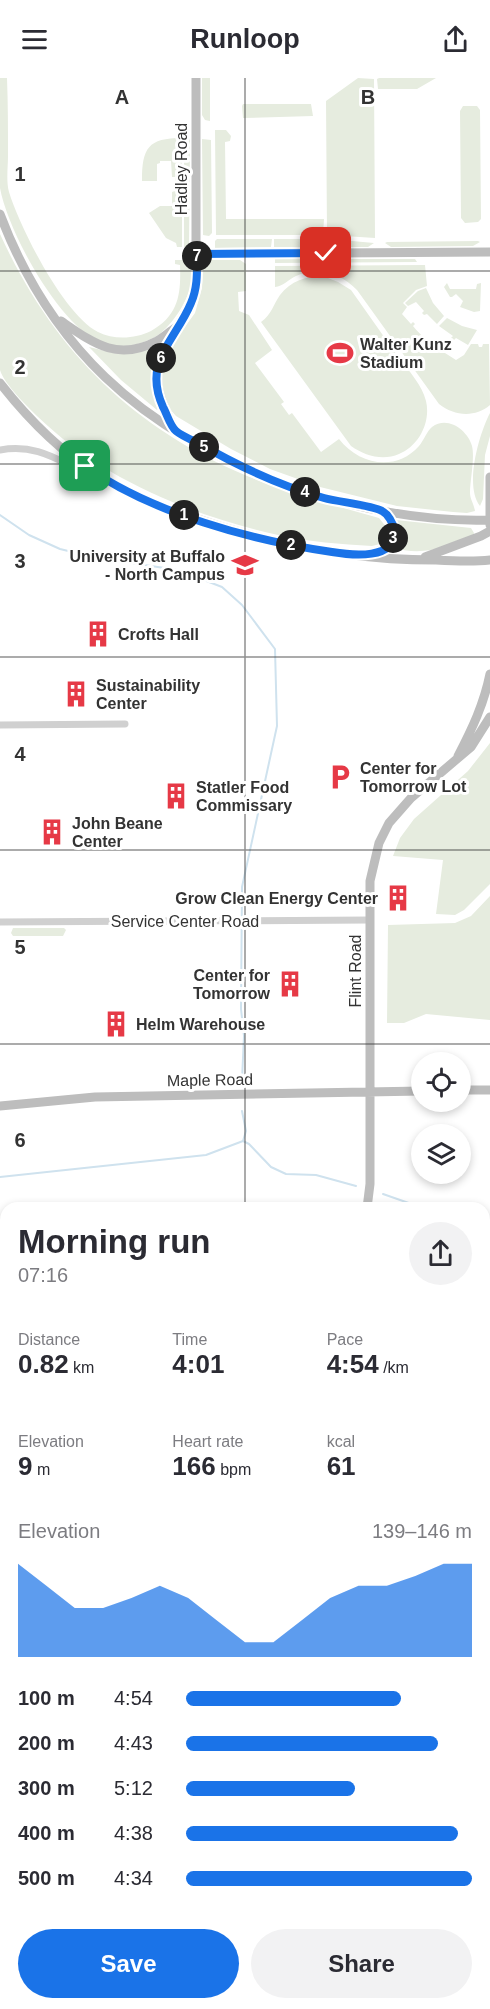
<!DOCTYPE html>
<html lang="en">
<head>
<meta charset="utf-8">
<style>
  body { margin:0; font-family:Helvetica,sans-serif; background:#f2f2f3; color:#2b2b33; height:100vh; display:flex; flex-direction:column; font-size:22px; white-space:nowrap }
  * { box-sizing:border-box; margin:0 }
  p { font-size:20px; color:#7c7c81 }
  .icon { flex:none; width:33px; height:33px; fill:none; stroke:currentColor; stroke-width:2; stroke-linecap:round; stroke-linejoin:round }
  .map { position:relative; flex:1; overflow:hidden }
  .drawer { position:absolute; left:0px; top:1124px; width:490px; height:808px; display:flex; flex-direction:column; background:#fff; border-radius:18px 18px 0 0; box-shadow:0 3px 9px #0003 }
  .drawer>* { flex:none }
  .tools { position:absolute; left:411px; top:974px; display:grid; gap:12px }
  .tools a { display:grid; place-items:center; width:60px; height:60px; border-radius:50%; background:#fff; box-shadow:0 3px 9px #0003; font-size:30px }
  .pin { position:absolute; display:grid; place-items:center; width:51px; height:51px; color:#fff; margin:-26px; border-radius:12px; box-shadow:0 3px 9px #0006 }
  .km { position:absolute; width:30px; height:30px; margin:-15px; border-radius:50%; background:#222; color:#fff; font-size:16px; line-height:30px; text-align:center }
  .round { display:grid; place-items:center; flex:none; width:63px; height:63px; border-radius:32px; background:#f2f2f3 }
  .headline { display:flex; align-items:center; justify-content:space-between; height:102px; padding:0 18px }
  h1 { font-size:33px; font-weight:700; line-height:45px }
  .metrics { display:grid; grid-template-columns:repeat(3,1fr); gap:9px; height:102px; padding:6px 18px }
  .metrics div { display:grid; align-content:center }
  .metrics b { font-size:26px; font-weight:700 }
  .metrics small { font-size:16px; font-weight:400 }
  .metrics p { font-size:16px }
  .chart { height:168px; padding:12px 18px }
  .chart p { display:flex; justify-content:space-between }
  .chart svg { width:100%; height:108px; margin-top:6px; fill:#1a73e8; opacity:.7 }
  .button { display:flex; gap:12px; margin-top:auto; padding:12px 18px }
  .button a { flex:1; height:69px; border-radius:36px; background:#1a73e8; color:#fff; font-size:24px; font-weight:700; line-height:69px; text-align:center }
  .button a+a { background:#f2f2f3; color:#2b2b33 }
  ul { padding:0 18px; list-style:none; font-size:20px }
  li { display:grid; grid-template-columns:96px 72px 1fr; align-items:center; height:45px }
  li i { height:15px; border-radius:8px; background:#1a73e8 }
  header { display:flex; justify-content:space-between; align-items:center; height:78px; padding:0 18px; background:#fff; font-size:27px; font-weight:700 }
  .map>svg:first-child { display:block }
  .green { fill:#e6ecdf }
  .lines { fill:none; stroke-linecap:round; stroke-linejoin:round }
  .stream { stroke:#cfe2ee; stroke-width:2 }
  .street { stroke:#d0d0d0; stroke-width:7 }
  .secondary { stroke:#bdbdbd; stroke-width:9 }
  .primary { stroke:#ababab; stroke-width:10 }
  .highway { stroke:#9a9a9a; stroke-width:12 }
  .route-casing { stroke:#fff; stroke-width:12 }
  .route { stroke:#1a73e8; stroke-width:8 }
  .grid { fill:none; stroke:#333; stroke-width:1.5; stroke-opacity:0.55 }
  .labels { text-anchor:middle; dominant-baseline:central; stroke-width:6; stroke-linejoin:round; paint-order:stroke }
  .street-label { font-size:16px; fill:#333; stroke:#fff }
  .poi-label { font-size:16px; font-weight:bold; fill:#333; stroke:#fff; text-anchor:start }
  .grid-label { font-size:20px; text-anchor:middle; font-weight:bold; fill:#333; stroke:#fff; stroke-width:6; stroke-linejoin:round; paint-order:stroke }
</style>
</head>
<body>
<header><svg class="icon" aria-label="menu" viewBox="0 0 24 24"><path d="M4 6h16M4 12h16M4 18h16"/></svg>Runloop<svg class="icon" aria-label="share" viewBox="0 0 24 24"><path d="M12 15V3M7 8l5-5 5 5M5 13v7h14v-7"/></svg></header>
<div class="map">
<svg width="490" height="1931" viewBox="0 0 490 1931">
  <rect width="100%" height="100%" fill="#fff"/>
  <path class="green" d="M0,0H7C8,26 8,52 8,78C8,89 6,103 9,114C20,150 64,237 98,254C114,262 135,261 151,253C179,237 181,216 180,187L175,186V182H186C205,200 175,246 158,257C143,267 118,272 101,265C59,247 8,154 0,110C0,99 0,85 0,73C0,49 0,25 0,0Z
    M202,0H210V43L205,42L202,37Z
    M358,0L374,1L375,160L329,157L327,155L326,23Z
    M379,0H436L417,11H378L377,1Z
    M243,26H311L313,38L243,40L242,28Z
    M463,28H477L480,32L481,141L478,144L465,145L461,140L460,33Z
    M215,52H226L231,58L230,63L225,64L226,141H324L323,156L320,157H216Z
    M182,60V105H175V99H172L171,83H160V85L157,86V103H142C142,70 148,60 182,60Z
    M184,60L190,61L189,169H184Z
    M202,61L211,62L212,155L209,158L203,157Z
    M175,107H182V169H177L176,165L166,160L149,135L160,128H172V114L175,113Z
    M0,156C56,279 143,360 270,407C306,421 342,429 379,440L387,450L385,462L380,466L372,468C341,466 309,464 278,457C190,437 102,401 37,338C27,328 4,306 0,292C0,282 0,267 0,256C0,223 0,189 0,156Z
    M217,161H272L271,169L215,170V163Z
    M274,161H330L374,165L368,169H274Z
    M387,164L478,163L480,164L473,168L391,169L385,165Z
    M275,181H415L417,184L275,185Z
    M210,182H240L246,186V213L238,214L239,233L249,237L272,272L255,285L284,324L281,326L289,337L292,335L321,374L339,361C359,387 396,394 419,368C424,362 427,353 432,349C448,337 468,353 472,368C475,380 470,402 470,415C470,421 474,426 475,433L467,435L453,434L397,428L320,409L270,391L231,371L176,338L168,329L159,300L168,272L195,235L202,210L203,188Z
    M425,187L427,208L416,212L403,225L407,229L402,236L411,246L413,244L415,246L413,248C421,258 432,267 442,273L444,271L447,272L445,275L456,282L464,277L471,266H478L479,269H482L483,266H489L490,327C475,340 454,338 439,326L357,212C341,195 317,188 296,198C288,202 283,208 275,209V188Z
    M323,198L338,204L351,212C367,235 383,257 399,280C409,293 422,307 426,323C431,344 419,368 399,376C383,383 365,378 351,368L261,244C272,236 273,227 280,217C290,203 307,198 323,198Z
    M447,205L450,211H476L477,206L481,205L480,233L474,234L460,229L463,223L456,216L452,219H450L444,209Z
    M426,210L433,225L444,238L437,246L427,236L424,237L422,235L424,233L416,224L408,228L405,225L418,213Z
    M447,240L462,248L477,252L468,267L456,260L454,262L451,260L453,258L439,248Z
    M163,266C155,289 146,305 159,330L157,332L121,302L89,269L118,276Z
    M490,335V358L485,377L483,421L480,428C464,408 479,356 490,335Z
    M396,442L471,450L474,455L473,459C445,469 422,479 392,469L398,454Z
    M490,665V806L464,832L455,837L436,836L443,782L393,778L400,760L414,741L468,693Z
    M490,818V942L426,936L404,945H387L388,847L455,845L471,838Z
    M13,850H64L66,852L63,858H13L11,855Z
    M0,1293L6,1300V1449L0,1448Z"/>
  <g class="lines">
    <path class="stream" d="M0,437L29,457L60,471L97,480L178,492L222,509L242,527L275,571L277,648L242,809L241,931L244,958L242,1002
      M243,1063L249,1066L271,1089L286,1096L316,1097L356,1108
      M0,1099L206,1077L243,1063L246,1053L242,1033
      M383,1116L423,1130
      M484,1153L490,1154"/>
    <path class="street" d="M0,372C38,365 60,384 93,398
      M0,647L125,646
      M0,844L370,842"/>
    <path class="secondary" d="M0,136C23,197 58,254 105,299C200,390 360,446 490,442
      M197,176L490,174
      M61,243C93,265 117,284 157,263C164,259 170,253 177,249
      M0,305C28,341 61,374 99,398C129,416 162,429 195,440C273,467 353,482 435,482C454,483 472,484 490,482
      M175,352C152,305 151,295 177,249C185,235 192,224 196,208V0
      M490,447V399
      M366,477L385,471L395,457L390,441L382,433
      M425,479L481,458L490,453
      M458,678C472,651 484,626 490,596
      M460,1012H490
      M0,1028L95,1019L422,1013
      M367,1130L370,1106V803L379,765L389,745L411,720L471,669L490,639
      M484,1308L490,1311"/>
    <path class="primary" d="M484,1362L490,1352
      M484,1388L490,1379
      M114,1931L117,1926"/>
    <path class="highway" d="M0,1482L6,1484
      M0,1539L6,1549
      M0,1585L6,1593
      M0,1770L6,1762
      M0,1832L6,1841
      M484,1854L490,1874
      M90,1926L91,1931
      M307,1926L313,1931
      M345,1926L351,1931
      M127,1931L128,1928"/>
  </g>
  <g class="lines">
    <g class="route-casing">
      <path id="route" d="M85,388C151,435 253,463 332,474C350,477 399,483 394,451C393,445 388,436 382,433C372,427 338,424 324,420C281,408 238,388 200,366C192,362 182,358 176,353C170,348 167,336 163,329C142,283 176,262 191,225C198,209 197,193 197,176L326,175"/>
    </g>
    <use href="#route" class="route"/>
  </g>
  <path class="grid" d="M245,0V1130M0,193H490M0,386H490M0,579H490M0,772H490M0,966H490M0,1159H6M484,1159H490M0,1352H6M484,1352H490M0,1545H6M484,1545H490M0,1738H6M484,1738H490M245,1926V1931"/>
  <defs>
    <g id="stadium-bare" transform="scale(2.07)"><path d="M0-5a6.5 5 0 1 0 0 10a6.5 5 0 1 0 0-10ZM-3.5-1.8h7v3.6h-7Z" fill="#e63946" stroke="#fff" stroke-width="2.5" paint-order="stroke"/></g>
    <g id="university-bare" transform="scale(2.07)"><path d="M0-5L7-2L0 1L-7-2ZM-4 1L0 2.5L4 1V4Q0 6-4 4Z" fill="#e63946" stroke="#fff" stroke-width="2.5" paint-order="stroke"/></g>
    <g id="building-bare" transform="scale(2.07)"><path d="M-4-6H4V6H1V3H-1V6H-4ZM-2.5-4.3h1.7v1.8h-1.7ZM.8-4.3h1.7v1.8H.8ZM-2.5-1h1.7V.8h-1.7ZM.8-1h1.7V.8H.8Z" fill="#e63946" stroke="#fff" stroke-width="2.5" paint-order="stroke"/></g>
    <g id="parking-bare" transform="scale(2.07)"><path d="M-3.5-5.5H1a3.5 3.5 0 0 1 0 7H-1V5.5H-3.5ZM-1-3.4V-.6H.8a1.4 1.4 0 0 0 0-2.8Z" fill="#e63946" stroke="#fff" stroke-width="2.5" paint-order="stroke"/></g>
  </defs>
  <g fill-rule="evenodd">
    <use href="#stadium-bare" x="340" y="275"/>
    <use href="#university-bare" x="245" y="487"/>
    <use href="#building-bare" x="98" y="556"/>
    <use href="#building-bare" x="76" y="616"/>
    <use href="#parking-bare" x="340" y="699"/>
    <use href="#building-bare" x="176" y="718"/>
    <use href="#building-bare" x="52" y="754"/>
    <use href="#building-bare" x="398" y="820"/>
    <use href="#building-bare" x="290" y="906"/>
    <use href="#building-bare" x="116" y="946"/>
  </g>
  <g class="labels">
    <g class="street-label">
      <text transform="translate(181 91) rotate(-90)">Hadley Road</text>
      <text x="185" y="843">Service Center Road</text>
      <text transform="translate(355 893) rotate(-90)">Flint Road</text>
      <text transform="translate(210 1002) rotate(-1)">Maple Road</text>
    </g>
    <g class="poi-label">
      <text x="360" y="266">Walter Kunz<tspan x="360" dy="18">Stadium</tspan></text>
      <text x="225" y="478" text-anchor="end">University at Buffalo<tspan x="225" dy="18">- North Campus</tspan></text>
      <text x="118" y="556">Crofts Hall</text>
      <text x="96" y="607">Sustainability<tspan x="96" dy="18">Center</tspan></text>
      <text x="360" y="690">Center for<tspan x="360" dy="18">Tomorrow Lot</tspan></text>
      <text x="196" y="709">Statler Food<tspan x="196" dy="18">Commissary</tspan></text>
      <text x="72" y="745">John Beane<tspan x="72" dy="18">Center</tspan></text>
      <text x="378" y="820" text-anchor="end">Grow Clean Energy Center</text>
      <text x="270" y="897" text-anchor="end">Center for<tspan x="270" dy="18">Tomorrow</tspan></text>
      <text x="136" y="946">Helm Warehouse</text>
    </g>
  </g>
  <g class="grid-label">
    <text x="122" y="26">A</text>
    <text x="368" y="26">B</text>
    <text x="20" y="103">1</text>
    <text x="20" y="296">2</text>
    <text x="20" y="490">3</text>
    <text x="20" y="683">4</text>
    <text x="20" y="876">5</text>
    <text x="20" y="1069">6</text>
  </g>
</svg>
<div class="tools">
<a><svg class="icon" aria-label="locate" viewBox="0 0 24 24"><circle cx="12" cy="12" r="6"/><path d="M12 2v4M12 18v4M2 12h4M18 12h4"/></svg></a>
<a><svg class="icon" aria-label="layers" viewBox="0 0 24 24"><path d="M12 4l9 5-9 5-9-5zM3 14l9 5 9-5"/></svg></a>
</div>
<div class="pin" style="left:85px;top:388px;background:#1e9e55"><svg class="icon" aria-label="arrive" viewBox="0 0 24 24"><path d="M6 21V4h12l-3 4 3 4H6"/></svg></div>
<div class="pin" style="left:326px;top:175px;background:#d93025"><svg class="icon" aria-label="check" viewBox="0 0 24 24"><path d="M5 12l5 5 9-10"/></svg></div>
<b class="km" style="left:184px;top:437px">1</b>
<b class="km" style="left:291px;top:467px">2</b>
<b class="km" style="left:393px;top:460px">3</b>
<b class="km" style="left:305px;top:414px">4</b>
<b class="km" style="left:204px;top:369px">5</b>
<b class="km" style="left:161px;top:280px">6</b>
<b class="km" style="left:197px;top:178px">7</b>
<section class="drawer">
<div class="headline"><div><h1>Morning run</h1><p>07:16</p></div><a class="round"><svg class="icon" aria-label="share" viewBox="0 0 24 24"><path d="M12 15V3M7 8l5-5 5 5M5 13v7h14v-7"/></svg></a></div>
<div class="metrics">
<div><p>Distance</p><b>0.82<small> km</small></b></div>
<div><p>Time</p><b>4:01</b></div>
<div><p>Pace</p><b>4:54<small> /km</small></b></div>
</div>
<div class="metrics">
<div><p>Elevation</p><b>9<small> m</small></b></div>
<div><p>Heart rate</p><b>166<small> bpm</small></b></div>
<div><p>kcal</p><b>61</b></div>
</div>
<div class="chart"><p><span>Elevation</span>139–146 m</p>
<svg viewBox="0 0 160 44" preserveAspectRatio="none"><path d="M0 44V6L10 15L20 24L30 24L40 20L50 15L60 20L70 29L80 38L90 38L100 29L110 20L120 15L130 15L140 11L150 6L160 6V44z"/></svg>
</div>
<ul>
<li><b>100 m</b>4:54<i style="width:75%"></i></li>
<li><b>200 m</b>4:43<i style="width:88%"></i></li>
<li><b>300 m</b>5:12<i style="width:59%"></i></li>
<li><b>400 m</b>4:38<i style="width:95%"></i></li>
<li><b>500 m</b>4:34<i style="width:100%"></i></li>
</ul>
<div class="button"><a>Save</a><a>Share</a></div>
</section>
</div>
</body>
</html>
